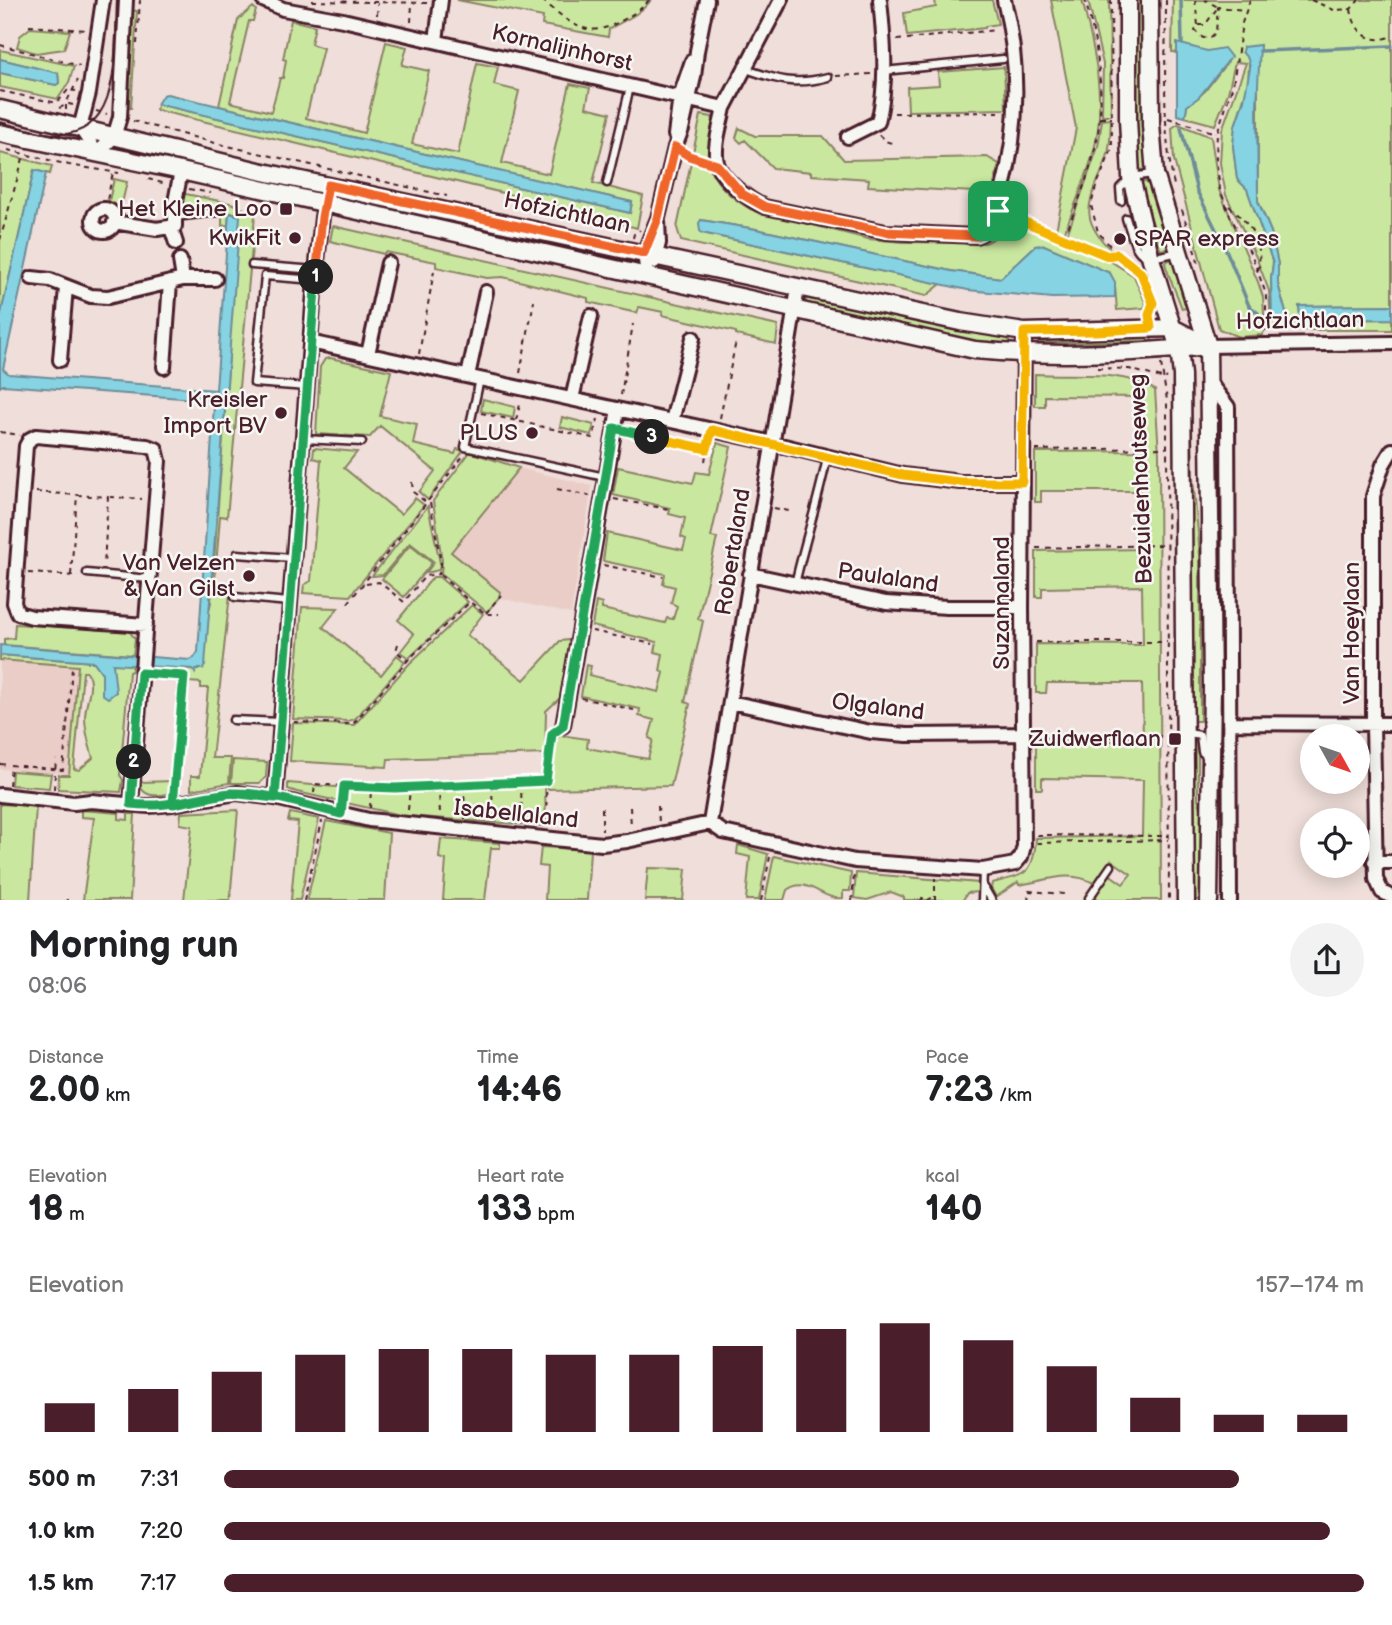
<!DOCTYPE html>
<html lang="en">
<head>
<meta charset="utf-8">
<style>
  body { margin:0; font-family:"Balsamiq Sans",sans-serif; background:#f2f2f2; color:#202124; height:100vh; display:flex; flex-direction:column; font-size:26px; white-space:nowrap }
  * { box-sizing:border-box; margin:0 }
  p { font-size:23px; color:#757577 }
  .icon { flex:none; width:38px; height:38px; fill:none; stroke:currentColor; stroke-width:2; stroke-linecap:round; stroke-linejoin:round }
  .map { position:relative; height:900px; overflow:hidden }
  .panel { display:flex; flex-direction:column; background:#fff; flex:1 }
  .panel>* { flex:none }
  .needle { width:46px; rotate:130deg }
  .controls { position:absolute; left:1300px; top:724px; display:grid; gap:14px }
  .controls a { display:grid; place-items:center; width:70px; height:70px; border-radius:50%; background:#fff; box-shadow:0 4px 18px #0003; font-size:35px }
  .pin { position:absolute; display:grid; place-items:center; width:60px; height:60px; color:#fff; margin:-30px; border-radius:14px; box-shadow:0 4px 10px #0006 }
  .km { position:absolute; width:35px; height:35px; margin:-18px; border-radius:50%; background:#222; color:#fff; font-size:19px; line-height:35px; text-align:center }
  .round { display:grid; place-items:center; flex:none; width:74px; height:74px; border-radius:37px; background:#f2f2f2 }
  .summary { display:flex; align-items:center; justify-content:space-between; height:119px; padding:0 28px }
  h1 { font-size:38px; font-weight:700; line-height:52px }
  .figures { display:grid; grid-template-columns:repeat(3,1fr); gap:10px; height:119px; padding:7px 28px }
  .figures div { display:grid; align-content:center }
  .figures b { font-size:35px; font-weight:700 }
  .figures small { font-size:19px; font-weight:400 }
  .figures p { font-size:19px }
  .chart { height:196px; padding:14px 28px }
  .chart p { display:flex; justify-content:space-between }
  .chart svg { width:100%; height:126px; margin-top:7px; stroke:#4a1f2b; stroke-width:6 }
  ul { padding:0 28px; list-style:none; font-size:23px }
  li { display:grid; grid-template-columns:112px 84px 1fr; align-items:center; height:52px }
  li i { height:18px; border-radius:9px; background:#4a1f2b }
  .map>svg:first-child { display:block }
  .built { fill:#eacdc7 }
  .green { fill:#cae79f; stroke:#8a8365; stroke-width:2; fill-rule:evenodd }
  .water { fill:#86d4e3; stroke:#6e8c99; stroke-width:2 }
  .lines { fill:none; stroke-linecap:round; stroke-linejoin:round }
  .stream { stroke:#6e8c99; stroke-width:3.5 }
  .lane-casing { stroke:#4a1f2b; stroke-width:11 }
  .street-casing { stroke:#4a1f2b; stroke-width:18 }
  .secondary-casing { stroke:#4a1f2b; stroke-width:21 }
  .path { stroke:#4a1f2b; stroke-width:2; stroke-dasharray:5 5; stroke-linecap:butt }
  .lane { stroke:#f6f6f2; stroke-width:6 }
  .street { stroke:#f6f6f2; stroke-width:12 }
  .secondary { stroke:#f6f6f2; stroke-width:16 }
  .tram { stroke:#4a1f2b; stroke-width:2 }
  .split-1-casing { stroke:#fff; stroke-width:14 }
  .split-2-casing { stroke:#fff; stroke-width:14 }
  .split-3-casing { stroke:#fff; stroke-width:14 }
  .split-4-casing { stroke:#fff; stroke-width:14 }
  .split-1 { stroke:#f0652b; stroke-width:9 }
  .split-2 { stroke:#22a559; stroke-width:9 }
  .split-3 { stroke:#22a559; stroke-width:9 }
  .split-4 { stroke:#f5b400; stroke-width:9 }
  .poi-dot { fill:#4a1f2b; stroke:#f6f6f2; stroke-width:2.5 }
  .labels { text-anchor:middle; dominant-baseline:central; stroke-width:5; stroke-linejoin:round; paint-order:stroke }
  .street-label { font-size:23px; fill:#4a1f2b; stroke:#f6f6f2 }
  .poi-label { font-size:23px; fill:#4a1f2b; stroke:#f6f6f2; text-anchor:end }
</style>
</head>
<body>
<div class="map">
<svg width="1392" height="901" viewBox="0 0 1392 901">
  <rect width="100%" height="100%" fill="#efded9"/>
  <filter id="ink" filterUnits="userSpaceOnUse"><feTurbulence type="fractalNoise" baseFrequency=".0143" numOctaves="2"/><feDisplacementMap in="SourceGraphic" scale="14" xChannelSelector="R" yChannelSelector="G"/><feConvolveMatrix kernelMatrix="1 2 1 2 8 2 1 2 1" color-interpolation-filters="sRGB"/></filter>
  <g filter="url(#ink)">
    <path class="built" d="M519,468L592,486L571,614L501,598L503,594L451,552Z
      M0,655L78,662L68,774L0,769Z"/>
    <path class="green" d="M457,0H651C641,14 623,21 609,29L608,37L542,25L543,17Z
      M935,0H992L998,24L985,26V28L907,36L904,13L936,7Z
      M1051,0H1082C1094,47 1106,97 1095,146C1088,176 1074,205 1064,234L1056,231L1076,128Z
      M1088,0H1109L1111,115H1102L1103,64Z
      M1134,0H1144L1148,168L1138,171L1134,116Z
      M1173,0H1392V305L1299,306L1301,320L1392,319V330H1279L1271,325L1269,291L1256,257L1226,195L1220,163L1222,130L1246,63L1235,62L1228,93L1215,125L1185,117L1187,106L1205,91L1228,61L1172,52ZM1249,64L1258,66V201L1271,232L1278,264V284L1286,313L1272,320L1271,278L1273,263L1247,189L1237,179L1233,146L1235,126L1248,85Z
      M253,7L256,10L253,21H249L230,102L271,112L280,78H283L286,60L283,59L291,20L315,26L311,44L323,48L306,118L364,133L386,42L407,47L402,65L429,71L412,144L458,154L477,63L498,67L494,85L519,91L502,163L549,174L570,84L590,88L586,107L610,113L593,183L643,196L637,228L553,205L156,110L157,104L630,213L632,202L219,106L238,20Z
      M130,10L137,11L131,108H124Z
      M30,28L70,31L64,49L36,53L17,47L20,36Z
      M0,50L74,66L69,82L58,99L0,87V73L56,85L59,83L58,73L0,59Z
      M1004,67L1006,109L908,111L907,87L939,85L938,72Z
      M701,115L712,117L714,123C712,135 707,150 709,163C711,182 735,200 750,209L868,239L904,242L985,243C996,239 1001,231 1006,221L1048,233L1107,259L1134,276L1146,304L1144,308L1117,310L1115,286L1110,273L1044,245L1035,246L1001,278L951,271L756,229L701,220L702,233L941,284L926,296L681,241L677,228Z
      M1111,119C1110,132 1111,145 1107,158C1093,198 1073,214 1112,251C1096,248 1082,241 1067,235L1098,147L1102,120Z
      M1178,124L1211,137L1219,190L1258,282L1263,297L1265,330L1262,335L1239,337L1219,329L1174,160L1172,128Z
      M739,128L755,136H823L844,160L987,157L999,164L992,193L868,186L869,179L811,175V172L773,168L745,140L741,143L736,138Z
      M0,153L52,166L50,174L34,170L0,318Z
      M114,179L127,182L119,216L118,211L108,205Z
      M1140,181L1146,182L1152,189L1169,246L1162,250L1160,249Z
      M181,193L234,204L255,215L227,517L220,516L214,592L230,594L212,758H231L229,783L191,790V776H200L208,688H201V683L189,682L188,687H184L185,675L150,672V666L193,669L195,672L211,602L229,356L236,213H229L228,225L222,226V206L184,211L179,207Z
      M333,226L778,326L776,344L736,335V332L662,315L663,312L639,307L637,313L588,302V298L503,277L487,278L436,267V262L385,252L384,254L330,241Z
      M1172,258L1186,308L1182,309C1177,293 1169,279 1165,263Z
      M807,295L1009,334V346L961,341L805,306Z
      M1151,336L1152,341L1038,343L1039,338Z
      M330,358L391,371L380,416L417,424L413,444L455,454L457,449L463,451L428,500L419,492L435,471L380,426L370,437L316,434L320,367L325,359Z
      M1035,374C1072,377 1124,369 1155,390L1159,454L1161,900H1099L1094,895L1109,874L1123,884L1131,874L1111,860L1094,883C1068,869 1047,881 1019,885L1018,882L996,897L991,888L992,883C1025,875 1034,875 1036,838L1142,836L1143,780L1042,778V789H1036V741H1143L1142,683H1047L1046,693H1036V644L1143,645L1142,586L1042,588V597H1036V551L1143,549L1141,491H1041V502H1035V452L1143,451L1142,397L1045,396V406H1035Z
      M1189,374H1191L1193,478L1200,555V721H1190Z
      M483,399L515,407L513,418L481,411Z
      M562,417L594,425L591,435L560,427Z
      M717,443L731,447L711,537L717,538L698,619L703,621L685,702L690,704L671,786L548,789L555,741L560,735L588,739L587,748L648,759L653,740L649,738L654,720L639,716L640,709L581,696L586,665L591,666L589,675L659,692L664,673L660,671L663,654L655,652L657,642L592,626L596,602L602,604V609L665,623L667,618L673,619L677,606L671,603L675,587L663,584L665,574L603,561L607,533L683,550L686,539L681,537L685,518L669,514L670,508L613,495L618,467L693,483L696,472L709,474Z
      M314,448L357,452L344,468L401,514L415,498L424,505L350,596L303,593L304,585L311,581L321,460L313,458Z
      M470,452L519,468L451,552L500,592L499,597L487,612L441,574L442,561L433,501Z
      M428,506L440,563L439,570L426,573L434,562L410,543L383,575L372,576Z
      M410,545L432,563L404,597L382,579Z
      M433,577H439L468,602L409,658L400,652L414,634L398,620Z
      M472,605L483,614L467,635L524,680L560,641L570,640L560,698L546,711L545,754L388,759L387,767L290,761L293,723L354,725L410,663Z
      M302,607L338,608L323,627L381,675L397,655L405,662L355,719L348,721L293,719Z
      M15,624L125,631L130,632L135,639L133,655L4,645V639L14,638Z
      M0,655L94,662L102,673V694L113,664H132V671L129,672L120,775L123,780L121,792L58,789L59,775H69L78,666L0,660ZM83,672H87C95,686 85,702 85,717C85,732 89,744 93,758L79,770L74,769Z
      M1194,735L1198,740V799L1204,817L1206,900H1193L1191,737Z
      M233,760L267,762L266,777L260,783H231Z
      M12,771L51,774L49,788L11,785Z
      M173,781V793C161,795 148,799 141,788V782Z
      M288,783L395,792L545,785L546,826L405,816L297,792L288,789Z
      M0,804L36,806L30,900H0Z
      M81,810L119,813V819L128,820V814H135L130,900H83L94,818L81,817Z
      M238,810L230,900H184L192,826L180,824L181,813Z
      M290,813L319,819L300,900H291L298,822L288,821Z
      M326,821L389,833L385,900H307Z
      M441,839L500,843V848H491L485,900H443L446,860L439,858Z
      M738,845L768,854L759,900H746L750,857L737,854Z
      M541,847L590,850L587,900H545L547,867L539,866Z
      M774,856L851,873L850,891H843V898C822,901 808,875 787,890L784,900H765Z
      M648,868L686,869L683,900H645Z
      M856,873L979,883L978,892L967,893L963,900H904V897L891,892L867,900L854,898Z"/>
    <path class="water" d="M1177,43L1207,51L1224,48L1231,57L1199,97L1187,106L1185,117L1177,115Z
      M1260,45L1257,106L1258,201L1271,232L1278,264V284L1286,313V320L1272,321L1271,278L1273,263L1247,189L1237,179L1233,146L1235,126L1244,100L1250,68L1248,59L1242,52L1243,47Z
      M0,59L58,73L59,83L56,85L0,73Z
      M167,94L632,202L630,213L157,104L163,95Z
      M34,170L46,173L3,369L9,374L216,390L229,213L240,216L205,665L203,669H196L195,673L193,669L113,664L116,692L108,698L102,694V673L94,662L0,655V645L190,660L194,658L198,652L214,406L209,400L3,385L0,387V318Z
      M701,220L756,229L951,271L1001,278L1035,246L1044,245L1110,273L1115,282V297L1052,298L968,290L702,233L700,231L699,223Z
      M1392,305V319L1300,320L1299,306Z"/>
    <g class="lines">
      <path class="stream" d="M1181,0L1182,43
        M1260,51L1392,46
        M1181,128L1197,191L1227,252L1249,306L1258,313"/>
      <g class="lane-casing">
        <path id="lane" d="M746,69C777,80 796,86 828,77
          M884,71L1003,59
          M607,183L630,87
          M1121,201L1120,188L1131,177L1153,174
          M175,217L218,212
          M1126,218C1138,256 1137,263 1178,252
          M252,265L316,270
          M480,379L465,447L605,477
          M307,387L254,383L265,276L315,280
          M303,439L362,442
          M237,554L293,558
          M87,573L149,579
          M795,584C805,541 818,501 827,458
          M235,597L289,602
          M233,720L280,722
          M1188,733L1200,735L1202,752L1207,757
          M984,887L992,901
          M1089,898L1111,866
          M982,901L983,870"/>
      </g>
      <g class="street-casing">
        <path id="street" d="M103,0L89,93L80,128L97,153L114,137L120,117L126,0
          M263,0L283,9L343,20L724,108L781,0
          M436,41L441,0
          M724,108C721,124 713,146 717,163C721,179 750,201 765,207L886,232L976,236C995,230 998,209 1002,192C1019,128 1020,64 1004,0
          M675,135L680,96L692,61
          M848,137L878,122C888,82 884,40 880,0
          M93 220a11 11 0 1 1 22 0a11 11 0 1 1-22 0Z
          M114,222L157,229L175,226V202L181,171
          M171,228L176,243
          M180,260L183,279
          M654,262L659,243L658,222
          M647,275L644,253L658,218L675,147L682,129L694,77L697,51L707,0
          M32,278L50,280L91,296L108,297L183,279H215
          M310,342L772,443L903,475L960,482H1022
          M1208,346L1392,343
          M368,354L388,263
          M60,360L66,287
          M164,367L170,282
          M468,376L486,292
          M1209,382L1228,407L1230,901
          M572,399L591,316
          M672,421L693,338
          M1392,450L1383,465L1373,496V724L1376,879L1382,892L1392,897
          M750,574L886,603L947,607H1022
          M730,702L871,732L907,735L1023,734
          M1230,723L1392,724
          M563,726L618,409
          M0,795L74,803L91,801L149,806L173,804L237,793L275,798L369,820L602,844L627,841L710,823L723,832L855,861L983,870L1015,864L1021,857L1024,846L1022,607L1024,332
          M275,798L315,280L322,217L328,185
          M131,804L159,461L156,449L147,446L36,436L30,439L26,446L14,603L18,613L32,617L146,625
          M710,823L798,288
          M1374,862H1392"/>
      </g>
      <g class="secondary-casing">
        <path id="secondary" d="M1128,0V119L1131,177L1151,259L1179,349L1182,375L1186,901
          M1150,0L1151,125L1155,174L1208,346L1212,686L1209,901
          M0,109L259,171L960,322L1024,332L1173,328L1208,346
          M0,133L181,171L975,350C1052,357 1131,354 1208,346"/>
      </g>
      <path class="path" d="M542,0C572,24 585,41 623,20C633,14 642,9 649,0
        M1111,0L1112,149L1096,187L1091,205L1098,232L1117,254L1141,273
        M1166,0C1166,61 1161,125 1174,185
        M1195,0L1198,25L1195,31L1203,38L1211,37L1216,32L1218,7L1244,10
        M1250,0L1242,23L1233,85L1217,133L1216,158L1220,189L1230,216L1252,256L1266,294V332
        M1311,0L1334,10L1351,9L1359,0
        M312,1L429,3
        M1351,9C1354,31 1369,46 1392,36
        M377,15L378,3
        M411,22L412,3
        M1199,25H1205L1218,7L1205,0
        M29,26L86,30
        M897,40L996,30
        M137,44L140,0
        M0,45L80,66
        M836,76L872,74
        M0,91L57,103L68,90L76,91
        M59,108L69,104L73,105
        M66,110V103L78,80
        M96,111L107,114
        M894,113L1001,112
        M1100,118H1112
        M1168,118L1216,133
        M133,121L219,144L447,196
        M879,135L885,141L895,144
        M8,150L69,165L119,173
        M685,154L703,160
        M148,179L166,184
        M189,189L211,193
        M1229,206C1250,225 1264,240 1258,270
        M105,209L113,173
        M1182,210L1199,265
        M1008,215L1108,256L1117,254
        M1065,237C1075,207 1090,176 1096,144C1106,96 1098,47 1085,0
        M633,238L634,234L640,230
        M0,240L24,155
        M419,354L434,271
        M1161,364L1167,400V448L1169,901
        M1097,368L1129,369L1165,379L1167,377
        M520,373L534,301
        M621,395L633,324
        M481,413L593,438L598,419
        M720,418L736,341
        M516,420L521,401
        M628,431L707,449L709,441
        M0,432L20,435
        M1035,450L1166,448
        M705,461L707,450
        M412,482L413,492L427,503
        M557,489L590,496
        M36,492L76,495
        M110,497L142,499
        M614,499L668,509
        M774,508L793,512
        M1036,548L1166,545
        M603,565L663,577
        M28,573L78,576
        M71,575L77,495L108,497L104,565
        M440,575L469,601
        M366,584L379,582L404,602L425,576L439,574L441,563L430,502
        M348,603L464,455
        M486,613L501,595
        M592,631L653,644
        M1036,642H1167
        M398,644L396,651L407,660
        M153,674L184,676L175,790
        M581,698L634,710
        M294,722L353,724L408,660L470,602L486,614H499
        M1036,738L1167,736
        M0,764L63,770L72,668
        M521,783L522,823
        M9,785L11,766
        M492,785L493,821
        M464,786L465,819
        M439,787L440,816
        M54,789L56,759
        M314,793L315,784L371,788L546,781
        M342,803L344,787
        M658,806L659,823
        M630,807L631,827
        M370,808L371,789
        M575,808V828
        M602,808V831
        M408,810L410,788
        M547,827L546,781L552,734L554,732
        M1037,835L1168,836
        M1037,843L1168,840
        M67,901V899
        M304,901L322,821
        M761,901L770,857
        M852,901L854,874
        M920,901L924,897L928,900L933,897
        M935,901V878
        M1028,901L1029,891L1064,894"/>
      <use href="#lane" class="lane"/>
      <use href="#street" class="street"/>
      <use href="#secondary" class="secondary"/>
      <path class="tram" d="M0,122C17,126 36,133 53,134C124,140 114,46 117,0"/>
    </g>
  </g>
  <g class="lines" filter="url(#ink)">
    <g class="split-1-casing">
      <path id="split-1" d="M316,277L322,217L328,185L644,253L658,218L675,147L689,156L717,165L742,194L765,207L886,232L976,236C989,232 992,223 998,211"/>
    </g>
    <g class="split-2-casing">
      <path id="split-2" d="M134,762L141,673L184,676L173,804L230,793L275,798L316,277"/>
    </g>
    <g class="split-3-casing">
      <path id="split-3" d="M134,762L131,804C170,809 197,795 234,793C269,792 306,806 341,814L344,786L395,788L546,781L552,734L563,726L614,428L652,437"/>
    </g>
    <g class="split-4-casing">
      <path id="split-4" d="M652,437L707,449L712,430L903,475L960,482H1022L1024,332L1096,331L1151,328L1149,315L1153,303L1141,273L1117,254L1108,256L998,211"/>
    </g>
    <use href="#split-1" class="split-1"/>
    <use href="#split-2" class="split-2"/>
    <use href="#split-3" class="split-3"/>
    <use href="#split-4" class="split-4"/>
  </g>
  <g class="poi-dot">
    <rect x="279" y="202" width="14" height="14" rx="3.5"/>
    <circle cx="295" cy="238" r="7"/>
    <circle cx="1120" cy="239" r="7"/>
    <circle cx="281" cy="413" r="7"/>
    <circle cx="532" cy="433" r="7"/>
    <circle cx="249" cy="576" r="7"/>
    <rect x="1168" y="732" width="14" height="14" rx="3.5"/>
  </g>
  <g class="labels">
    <g class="street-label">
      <text transform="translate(562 48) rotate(13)">Kornalijnhorst</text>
      <text transform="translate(567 213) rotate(12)">Hofzichtlaan</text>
      <text transform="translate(1300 321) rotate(-1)">Hofzichtlaan</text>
      <text transform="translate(1141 479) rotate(-92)">Bezuidenhoutseweg</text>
      <text transform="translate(733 552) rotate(-81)">Robertaland</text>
      <text transform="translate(888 578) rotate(8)">Paulaland</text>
      <text transform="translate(1002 603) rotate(-90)">Suzannaland</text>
      <text transform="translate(1352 633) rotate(-90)">Van Hoeylaan</text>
      <text transform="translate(878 707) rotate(7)">Olgaland</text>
      <text transform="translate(516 814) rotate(6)">Isabellaland</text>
    </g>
    <g class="poi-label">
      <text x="272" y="209">Het Kleine Loo</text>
      <text x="281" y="238">KwikFit</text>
      <text x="1134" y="239" text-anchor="start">SPAR express</text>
      <text x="267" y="400">Kreisler<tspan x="267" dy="26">Import BV</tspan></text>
      <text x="518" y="433">PLUS</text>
      <text x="235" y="563">Van Velzen<tspan x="235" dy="26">&amp; Van Gilst</tspan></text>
      <text x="1161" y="739">Zuidwerflaan</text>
    </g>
  </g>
</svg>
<div class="controls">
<a><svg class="needle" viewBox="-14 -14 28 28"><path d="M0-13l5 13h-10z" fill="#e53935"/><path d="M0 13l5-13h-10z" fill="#757577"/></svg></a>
<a><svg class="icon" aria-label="locate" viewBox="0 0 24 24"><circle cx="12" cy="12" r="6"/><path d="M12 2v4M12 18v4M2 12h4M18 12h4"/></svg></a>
</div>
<div class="pin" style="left:998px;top:211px;background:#1e9e55"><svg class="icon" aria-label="arrive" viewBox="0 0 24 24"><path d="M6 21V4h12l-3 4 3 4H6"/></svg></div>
<b class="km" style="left:316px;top:277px">1</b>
<b class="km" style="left:134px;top:762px">2</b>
<b class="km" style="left:652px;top:437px">3</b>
</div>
<section class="panel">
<div class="summary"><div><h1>Morning run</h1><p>08:06</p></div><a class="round"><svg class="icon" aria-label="share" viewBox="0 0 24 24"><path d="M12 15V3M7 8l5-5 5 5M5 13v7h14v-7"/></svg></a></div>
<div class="figures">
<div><p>Distance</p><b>2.00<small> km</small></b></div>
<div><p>Time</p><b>14:46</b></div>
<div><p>Pace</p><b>7:23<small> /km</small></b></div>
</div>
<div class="figures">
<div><p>Elevation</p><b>18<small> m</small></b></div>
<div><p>Heart rate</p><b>133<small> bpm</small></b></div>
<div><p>kcal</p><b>140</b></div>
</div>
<div class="chart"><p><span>Elevation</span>157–174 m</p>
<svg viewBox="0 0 160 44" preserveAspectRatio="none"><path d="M5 44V34M15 44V29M25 44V23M35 44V17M45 44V15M55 44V15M65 44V17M75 44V17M85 44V14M95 44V8M105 44V6M115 44V12M125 44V21M135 44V32M145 44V38M155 44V38"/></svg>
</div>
<ul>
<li><b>500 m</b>7:31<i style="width:89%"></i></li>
<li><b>1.0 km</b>7:20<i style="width:97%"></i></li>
<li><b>1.5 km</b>7:17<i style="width:100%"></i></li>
</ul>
</section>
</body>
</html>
